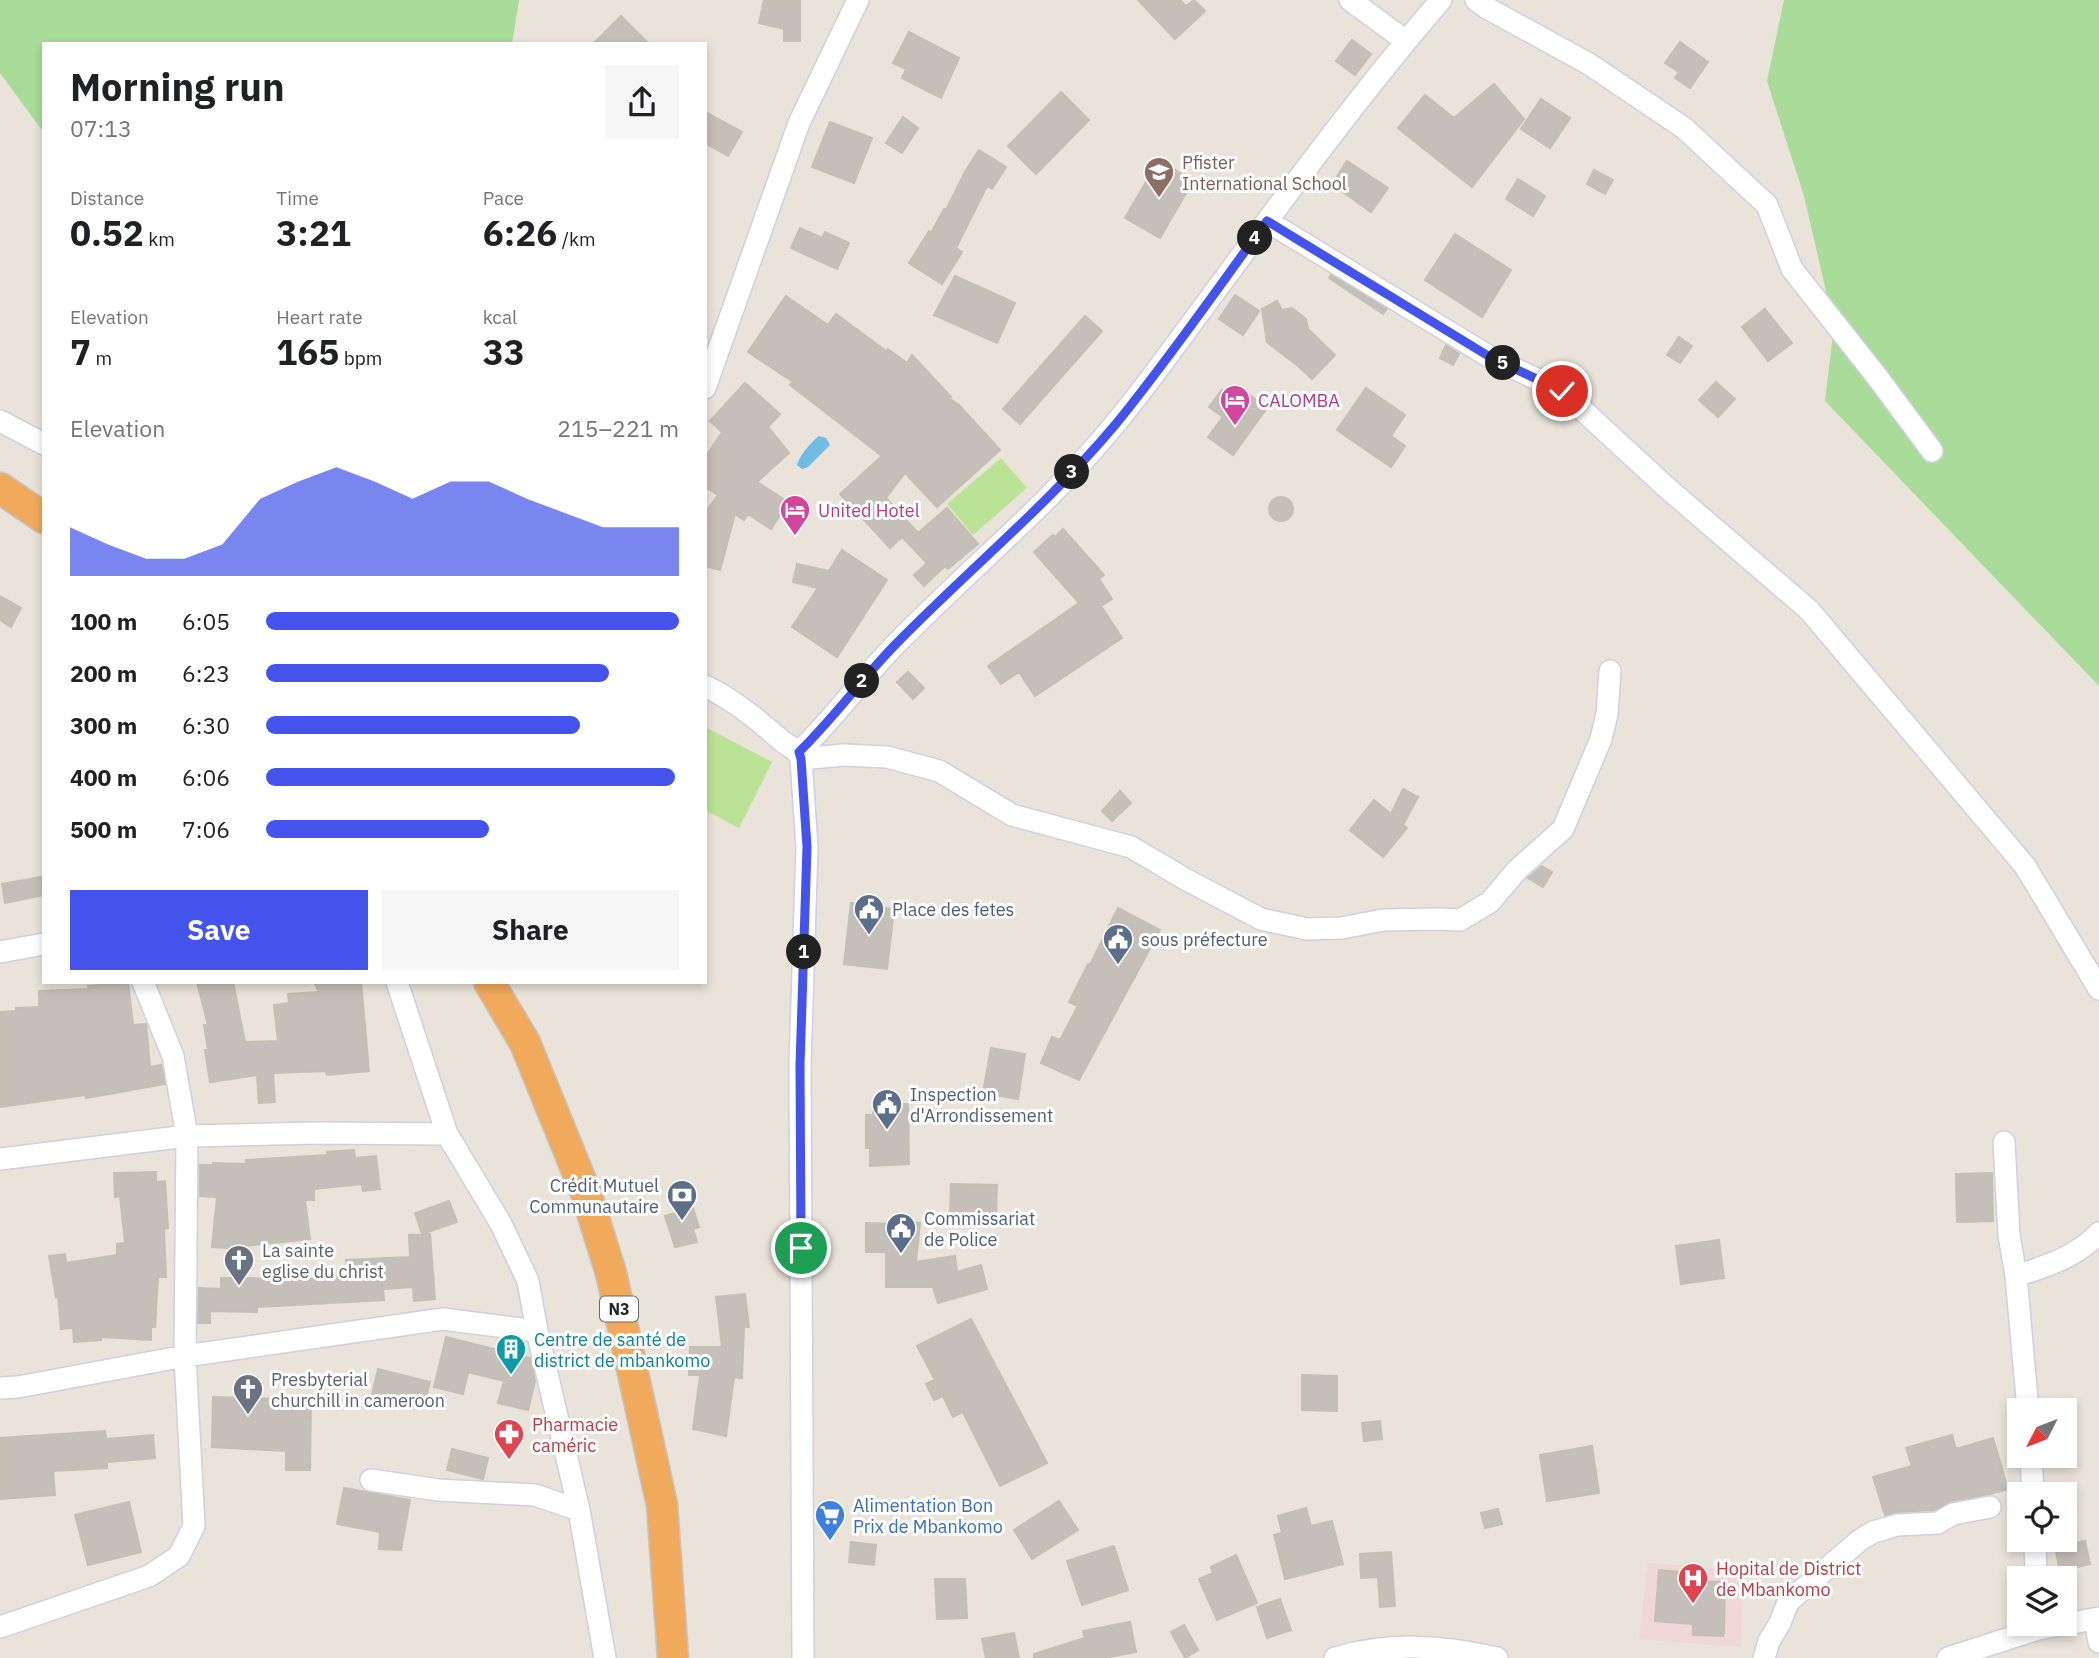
<!DOCTYPE html>
<html lang="en">
<head>
<meta charset="utf-8">
<style>
  body { margin:0; font-family:"IBM Plex Sans",sans-serif; background:#f6f6f6; color:#202124; height:100vh; display:flex; flex-direction:column; font-size:26px; white-space:nowrap }
  * { box-sizing:border-box; margin:0 }
  p { font-size:23px; color:#757577 }
  .icon { flex:none; width:38px; height:38px; fill:none; stroke:currentColor; stroke-width:2; stroke-linecap:round; stroke-linejoin:round }
  .map { position:relative; flex:1; overflow:hidden }
  .panel { position:absolute; left:42px; top:42px; width:665px; height:942px; display:flex; flex-direction:column; background:#fff; border-radius:0px; box-shadow:0 4px 10px #0003 }
  .panel>* { flex:none }
  .needle { width:46px; rotate:228deg }
  .fabs { position:absolute; left:2007px; top:1398px; display:grid; gap:14px }
  .fabs a { display:grid; place-items:center; width:70px; height:70px; border-radius:0px; background:#fff; box-shadow:0 4px 10px #0003; font-size:35px }
  .pin { position:absolute; display:grid; place-items:center; width:60px; height:60px; color:#fff; margin:-30px; border:4px solid #fff; border-radius:50%; box-shadow:0 2px 7px #0007 }
  .km { position:absolute; width:35px; height:35px; margin:-18px; border-radius:50%; background:#222; color:#fff; font-size:19px; line-height:35px; text-align:center }
  .round { display:grid; place-items:center; flex:none; width:74px; height:74px; border-radius:0px; background:#f6f6f6 }
  .head { display:flex; align-items:center; justify-content:space-between; height:119px; padding:0 28px }
  h1 { font-size:38px; font-weight:700; line-height:52px }
  .metrics { display:grid; grid-template-columns:repeat(3,1fr); gap:10px; height:119px; padding:7px 28px }
  .metrics div { display:grid; align-content:center }
  .metrics b { font-size:35px; font-weight:700 }
  .metrics small { font-size:19px; font-weight:400 }
  .metrics p { font-size:19px }
  .chart { height:196px; padding:14px 28px }
  .chart p { display:flex; justify-content:space-between }
  .chart svg { width:100%; height:126px; margin-top:7px; fill:#4353eb; opacity:.7 }
  .cta { display:flex; gap:14px; margin-top:auto; padding:14px 28px }
  .cta a { flex:1; height:80px; border-radius:0px; background:#4353eb; color:#fff; font-size:28px; font-weight:700; line-height:80px; text-align:center }
  .cta a+a { background:#f6f6f6; color:#202124 }
  ul { padding:0 28px; list-style:none; font-size:23px }
  li { display:grid; grid-template-columns:112px 84px 1fr; align-items:center; height:52px }
  li i { height:18px; border-radius:9px; background:#4353eb }
  .map>svg:first-child { display:block }
  .medical { fill:#efd7d6 }
  .green { fill:#aadc99 }
  .pitch { fill:#bbe395 }
  .water { fill:#72bce4 }
  .building { fill:#c4c0b9; stroke:#c3bfb3; stroke-width:2 }
  .lines { fill:none; stroke-linecap:round; stroke-linejoin:round }
  .minor-casing { stroke:#cfd0df; stroke-width:24 }
  .highway-casing { stroke:#c3c3c3; stroke-width:33 }
  .minor { stroke:#fff; stroke-width:21 }
  .highway { stroke:#f1aa5b; stroke-width:30 }
  .route-casing { stroke:#fff; stroke-width:14 }
  .route { stroke:#4353eb; stroke-width:9 }
  .labels { text-anchor:middle; dominant-baseline:central; stroke-width:6; stroke-linejoin:round; paint-order:stroke }
  .shield { fill:#fff; stroke:#686868; stroke-width:2 }
  .shield-label { font-size:16px; font-weight:bold; fill:#272727 }
  .education-label { font-size:18px; fill:#785e54; stroke:#fff; text-anchor:start }
  .hotel-label { font-size:18px; fill:#b23c85; stroke:#fff; text-anchor:start }
  .service-label { font-size:18px; fill:#4e5e75; stroke:#fff; text-anchor:start }
  .worship-label { font-size:18px; fill:#5b616d; stroke:#fff; text-anchor:start }
  .culture-label { font-size:18px; fill:#0d838f; stroke:#fff; text-anchor:start }
  .health-label { font-size:18px; fill:#be3a42; stroke:#fff; text-anchor:start }
  .shop-label { font-size:18px; fill:#366cbe; stroke:#fff; text-anchor:start }
</style>
</head>
<body>
<div class="map">
<svg width="2099" height="1658" viewBox="0 0 2099 1658">
  <rect width="100%" height="100%" fill="#e9e3d9"/>
  <path class="medical" d="M1648,1563L1744,1571L1740,1647L1639,1639Z"/>
  <path class="green" d="M0,0H519L512,44H44V133L0,73Z
    M1784,0H2099V686L1825,401L1834,326L1804,196L1767,81Z"/>
  <path class="pitch" d="M1001,458L1027,488L973,535L947,504Z
    M705,727L772,762L739,828L705,810Z"/>
  <path class="water" d="M819,436L826,438L830,445L808,467L802,469L797,465C799,456 812,441 819,436Z"/>
  <path class="building" d="M764,0H800V41H784V29L759,23Z
    M1138,0H1180L1186,6L1194,0L1205,11L1175,39Z
    M621,16L649,44H593Z
    M909,32L959,58L941,98L902,78L906,69L893,63Z
    M1352,40L1371,54L1355,75L1336,61Z
    M1680,42L1708,62L1690,88L1675,78L1679,72L1665,63Z
    M1494,84L1524,119L1472,187L1398,128L1425,95L1454,118Z
    M1061,92L1089,120L1036,174L1008,146Z
    M1541,99L1570,118L1550,148L1521,129Z
    M705,112L742,132L728,156L705,143Z
    M903,117L918,128L902,153L886,143Z
    M830,122L872,138L854,183L812,167Z
    M979,150L1006,167L992,189L987,186L956,248L962,252L942,284L909,263L929,231L931,233L944,209L946,210L965,172Z
    M1159,160L1193,181L1160,238L1125,218Z
    M1347,161L1388,188L1371,212L1332,184Z
    M1594,170L1613,180L1605,194L1587,184Z
    M1518,179L1545,196L1533,216L1506,199Z
    M800,228L822,238L825,232L849,243L837,269L791,248Z
    M1455,234L1511,270L1482,317L1425,280Z
    M1331,275L1387,309L1383,314L1329,278Z
    M955,276L1015,303L997,343L934,315Z
    M1235,295L1259,311L1243,335L1219,319Z
    M786,296L828,325L836,314L886,351L888,349L907,363L912,355L951,397L950,399L959,405L1000,450L937,507L905,473L886,498L918,533L947,508L978,544L948,569L945,566L924,586L914,575L927,563L902,537L890,548L840,494L882,456L790,385L793,382L748,352Z
    M1277,301L1282,310L1292,308L1306,319L1308,329L1335,355L1312,379L1298,366L1267,342L1262,309Z
    M1765,309L1792,343L1768,361L1742,327Z
    M1085,316L1102,331L1020,424L1003,409Z
    M1679,337L1692,346L1680,363L1667,355Z
    M1446,345L1459,354L1453,365L1440,358Z
    M1716,382L1735,399L1718,417L1699,400Z
    M745,383L780,414L768,427L789,453L757,482L788,502L771,529L748,514L744,520L735,514L720,570L705,566V513L718,495L705,487V458L722,432L710,421Z
    M1366,388L1405,415L1391,436L1405,446L1391,467L1337,430Z
    M1242,389L1267,408L1233,455L1208,437L1223,417L1209,407L1222,390L1234,399Z
    M1269 509a12 12 0 1 1 24 0a12 12 0 1 1-24 0Z
    M1063,529L1104,575L1099,579L1112,599L1101,606L1122,638L1035,696L1019,672L1001,684L988,666L1079,603L1034,552L1053,535L1055,537Z
    M842,550L887,580L837,657L792,627L818,588L793,582L797,564L829,571Z
    M0,596L21,608L11,627L0,620Z
    M908,672L924,688L913,699L897,682Z
    M1403,789L1418,797L1403,825L1407,828L1383,857L1350,830L1374,800L1391,814Z
    M1120,791L1131,803L1112,821L1102,811Z
    M1542,866L1552,872L1543,887L1528,878Z
    M41,877L44,895L5,903L2,884Z
    M851,903L894,909L887,969L844,964Z
    M1118,908L1160,930L1079,1080L1041,1063L1052,1037L1060,1040L1078,1006L1069,1002L1088,964L1090,965Z
    M128,982L133,1025L146,1024L150,1067L161,1065L165,1084L86,1098L85,1095L0,1107V1012L16,1011V1008L39,1007V991L89,989L88,986Z
    M197,982H233L245,1042L278,1041L274,1005L289,1003L288,994L319,992L314,982H361L369,1071L327,1075L326,1071L273,1073L275,1102L259,1103L257,1075L210,1082L205,1050H208L204,1025H208Z
    M991,1048L1025,1054L1018,1099L983,1093Z
    M873,1104H908L909,1164L870,1166V1148H866V1115H873Z
    M354,1150L355,1158L376,1156L380,1189L363,1191L362,1184L314,1189V1200H305L310,1239L227,1248L212,1247L217,1197L200,1196V1165H213V1163L246,1164V1160L328,1155L327,1152Z
    M156,1172V1182L165,1181L168,1228L164,1229L166,1277H158L155,1327H151V1340L101,1337V1340L74,1342L73,1328L61,1329L58,1296L56,1297L49,1256L65,1254L66,1263L117,1255V1244L125,1243L120,1196L115,1197L114,1173Z
    M1992,1173L1993,1221L1957,1222L1956,1174Z
    M951,1184L997,1185L996,1221L950,1220Z
    M449,1201L457,1222L422,1234L415,1213Z
    M693,1208L699,1227L693,1229L697,1242L675,1247L665,1216Z
    M903,1222L920,1223L916,1262L955,1256L957,1272L981,1265L987,1289L938,1303L933,1287H886V1252H866V1223L898,1224Z
    M430,1234L435,1299L414,1301L413,1287L383,1289L384,1300L257,1307V1312L210,1311V1323H198L199,1288L221,1289V1278L325,1279L326,1271L347,1270L346,1260L410,1257L409,1235Z
    M1719,1240L1724,1278L1681,1284L1676,1246Z
    M745,1294L749,1327H744L742,1378L734,1377L726,1436L693,1429L700,1375H689L690,1347H722L716,1297Z
    M971,1319L1047,1463L1000,1486L963,1412L953,1417L943,1396L934,1400L926,1384L935,1380L917,1346Z
    M446,1337L530,1358L535,1381L528,1410L498,1403L504,1381L468,1372L463,1394L434,1387Z
    M378,1369L430,1382L426,1398L416,1396L413,1409L371,1399Z
    M1302,1375L1337,1376V1411L1302,1410Z
    M213,1397L311,1400L310,1470H286V1451L212,1447Z
    M1380,1421L1382,1439L1364,1441L1362,1423Z
    M105,1431L106,1439L153,1435L155,1458L107,1462V1468L53,1471L55,1495L0,1499V1438Z
    M1952,1435L1956,1449L1993,1438L2008,1489L1990,1494L1951,1501L1934,1510L1896,1512L1885,1515L1873,1477L1912,1466L1906,1448Z
    M1592,1446L1599,1493L1547,1501L1540,1455Z
    M452,1449L488,1458L483,1479L447,1470Z
    M344,1488L410,1500L401,1550L379,1549L380,1532L337,1524Z
    M1059,1501L1078,1530L1032,1559L1014,1530Z
    M129,1502L141,1552L88,1565L75,1515Z
    M1306,1508L1311,1526L1332,1521L1343,1564L1285,1579L1274,1535L1282,1533L1278,1516Z
    M1498,1509L1502,1524L1485,1528L1481,1513Z
    M2085,1541L2090,1564L2060,1571L2055,1547Z
    M851,1542L876,1545L874,1565L849,1562Z
    M1114,1546L1128,1590L1082,1605L1067,1561Z
    M1391,1552L1395,1606L1380,1607L1378,1577L1361,1578L1360,1554Z
    M1236,1555L1257,1603L1217,1620L1199,1579L1213,1573L1211,1567Z
    M1659,1570L1688,1573V1581L1725,1582L1724,1633H1723V1636L1693,1635V1624L1655,1621Z
    M935,1579H965L967,1618L937,1619Z
    M1280,1599L1291,1630L1267,1638L1257,1607Z
    M1130,1622L1136,1652L1104,1658H1034V1654L1085,1638L1083,1631Z
    M1184,1625L1198,1650L1185,1658L1171,1632Z
    M1014,1633L1019,1658H986L982,1639Z"/>
  <g class="lines">
    <g class="minor-casing">
      <path id="minor" d="M1350,0L1406,41
        M1476,0L1487,8L1589,64L1684,128L1767,205L1792,269L1878,378L1932,451
        M1267,221L1490,357L1562,391L1666,487L1809,610L2025,866L2099,989
        M705,388L799,123L858,0
        M0,421L44,444
        M705,686C734,700 758,720 782,741C789,747 798,749 801,759L807,847L800,1064L803,1658
        M799,752C833,719 861,680 894,646C967,571 1049,505 1115,424C1150,382 1181,337 1214,293C1287,194 1360,94 1441,0
        M801,759L844,755L887,757L939,771L1012,815L1131,847L1185,879L1261,919L1307,929L1342,928L1383,920L1438,919L1460,920L1490,902L1517,870L1563,829L1601,739L1607,714L1610,671
        M0,952L44,944
        M397,982L447,1134
        M2004,1142L2009,1235L2016,1276
        M0,1159L187,1136L317,1133L447,1134L501,1224L528,1281L537,1331L579,1510L605,1658
        M0,1388L18,1387L185,1356L443,1319L537,1331
        M2028,1410L2016,1276C2047,1266 2076,1257 2099,1233
        M2031,1456L2033,1494
        M371,1480L438,1490L535,1495L579,1510
        M2035,1540L2036,1578
        M2095,1619L2099,1642
        M0,1627L149,1576L179,1556L194,1526L185,1356L187,1136L173,1056L143,982
        M1335,1658C1390,1642 1441,1645 1497,1658
        M1764,1658L1769,1641L1780,1623L1788,1602L1860,1540L1873,1532L1884,1529L1897,1525L1938,1523L1953,1514L1990,1507
        M1948,1658L2038,1629L2099,1618"/>
    </g>
    <g class="highway-casing">
      <path id="highway" d="M0,488L44,518
        M489,982L525,1043L586,1193L611,1273L662,1505L673,1658"/>
    </g>
    <use href="#minor" class="minor"/>
    <use href="#highway" class="highway"/>
  </g>
  <g class="lines">
    <g class="route-casing">
      <path id="route" d="M801,1248L800,1065L807,847L801,759L799,752C833,719 861,680 894,646C967,571 1048,505 1115,425C1169,359 1217,289 1267,221L1490,357L1562,391"/>
    </g>
    <use href="#route" class="route"/>
  </g>
  <defs>
    <g id="school-pin" transform="scale(1.575)"><path d="M0 17L-7.5 6A9.5 9.5 0 1 1 7.5 6Z" fill="#8d6e63" stroke="#fff"/><path d="M0-5L7-2L0 1L-7-2ZM-4 1L0 2.5L4 1V4Q0 6-4 4Z" fill="#fff"/></g>
    <g id="hotel-pin" transform="scale(1.575)"><path d="M0 17L-7.5 6A9.5 9.5 0 1 1 7.5 6Z" fill="#d1479c" stroke="#fff"/><path d="M-6-4.5h1.5V1H6V5H4.5V3h-9V5H-6ZM-4 0a1.8 1.8 0 1 1 3.6 0ZM.5 0V-2.5h3Q6-2.5 6 0Z" fill="#fff"/></g>
    <g id="civic-pin" transform="scale(1.575)"><path d="M0 17L-7.5 6A9.5 9.5 0 1 1 7.5 6Z" fill="#5c6f8a" stroke="#fff"/><path d="M-.6-6.5H3V-4.5H.6V-3L4-1V1h2V6H-6V1h2V-1L-.6-3ZM-1.2 2.5V6h2.4V2.5Z" fill="#fff"/></g>
    <g id="bank-pin" transform="scale(1.575)"><path d="M0 17L-7.5 6A9.5 9.5 0 1 1 7.5 6Z" fill="#5c6f8a" stroke="#fff"/><path d="M-6-4H6V4H-6ZM0-2.3a2.3 2.3 0 1 0 0 4.6a2.3 2.3 0 1 0 0-4.6Z" fill="#fff"/></g>
    <g id="church-pin" transform="scale(1.575)"><path d="M0 17L-7.5 6A9.5 9.5 0 1 1 7.5 6Z" fill="#6b7280" stroke="#fff"/><path d="M-1.2-6h2.4v3.5h3.3v2.4h-3.3V6h-2.4V-.1h-3.3v-2.4h3.3Z" fill="#fff"/></g>
    <g id="building-pin" transform="scale(1.575)"><path d="M0 17L-7.5 6A9.5 9.5 0 1 1 7.5 6Z" fill="#0f9aa8" stroke="#fff"/><path d="M-4-6H4V6H1V3H-1V6H-4ZM-2.5-4.3h1.7v1.8h-1.7ZM.8-4.3h1.7v1.8H.8ZM-2.5-1h1.7V.8h-1.7ZM.8-1h1.7V.8H.8Z" fill="#fff"/></g>
    <g id="pharmacy-pin" transform="scale(1.575)"><path d="M0 17L-7.5 6A9.5 9.5 0 1 1 7.5 6Z" fill="#e0444e" stroke="#fff"/><path d="M-2-6h4v4h4v4h-4v4h-4v-4h-4v-4h4Z" fill="#fff"/></g>
    <g id="supermarket-pin" transform="scale(1.575)"><path d="M0 17L-7.5 6A9.5 9.5 0 1 1 7.5 6Z" fill="#3f7fe0" stroke="#fff"/><path d="M-6-5.5h2.5l.6 2H6L4.5 2H-2.5L-4.4-4H-6ZM-1.5 3.2a1.3 1.3 0 1 0 .1 0ZM3 3.2a1.3 1.3 0 1 0 .1 0Z" fill="#fff"/></g>
    <g id="hospital-pin" transform="scale(1.575)"><path d="M0 17L-7.5 6A9.5 9.5 0 1 1 7.5 6Z" fill="#e0444e" stroke="#fff"/><path d="M-5-5h3v3.5h4V-5h3V5h-3V1.5h-4V5h-3Z" fill="#fff"/></g>
  </defs>
  <g fill-rule="evenodd">
    <use href="#school-pin" x="1159" y="172"/>
    <use href="#hotel-pin" x="1235" y="400"/>
    <use href="#hotel-pin" x="795" y="510"/>
    <use href="#civic-pin" x="869" y="909"/>
    <use href="#civic-pin" x="1118" y="939"/>
    <use href="#civic-pin" x="887" y="1104"/>
    <use href="#bank-pin" x="682" y="1195"/>
    <use href="#civic-pin" x="901" y="1228"/>
    <use href="#church-pin" x="239" y="1260"/>
    <use href="#building-pin" x="511" y="1349"/>
    <use href="#church-pin" x="248" y="1389"/>
    <use href="#pharmacy-pin" x="509" y="1434"/>
    <use href="#supermarket-pin" x="830" y="1515"/>
    <use href="#hospital-pin" x="1693" y="1578"/>
  </g>
  <g class="labels">
    <rect class="shield" x="600" y="1296.5" width="38" height="25" rx="5"/>
    <g class="shield-label">
      <text x="619" y="1309">N3</text>
    </g>
    <g class="education-label">
      <text x="1182" y="162">Pfister<tspan x="1182" dy="21">International School</tspan></text>
    </g>
    <g class="hotel-label">
      <text x="1258" y="400">CALOMBA</text>
      <text x="818" y="510">United Hotel</text>
    </g>
    <g class="service-label">
      <text x="892" y="909">Place des fetes</text>
      <text x="1141" y="939">sous préfecture</text>
      <text x="910" y="1094">Inspection<tspan x="910" dy="21">d'Arrondissement</tspan></text>
      <text x="659" y="1185" text-anchor="end">Crédit Mutuel<tspan x="659" dy="21">Communautaire</tspan></text>
      <text x="924" y="1218">Commissariat<tspan x="924" dy="21">de Police</tspan></text>
    </g>
    <g class="worship-label">
      <text x="262" y="1250">La sainte<tspan x="262" dy="21">eglise du christ</tspan></text>
      <text x="271" y="1379">Presbyterial<tspan x="271" dy="21">churchill in cameroon</tspan></text>
    </g>
    <g class="culture-label">
      <text x="534" y="1339">Centre de santé de<tspan x="534" dy="21">district de mbankomo</tspan></text>
    </g>
    <g class="health-label">
      <text x="532" y="1424">Pharmacie<tspan x="532" dy="21">caméric</tspan></text>
      <text x="1716" y="1568">Hopital de District<tspan x="1716" dy="21">de Mbankomo</tspan></text>
    </g>
    <g class="shop-label">
      <text x="853" y="1505">Alimentation Bon<tspan x="853" dy="21">Prix de Mbankomo</tspan></text>
    </g>
  </g>
</svg>
<div class="fabs">
<a><svg class="needle" viewBox="-14 -14 28 28"><path d="M0-13l5 13h-10z" fill="#e53935"/><path d="M0 13l5-13h-10z" fill="#757577"/></svg></a>
<a><svg class="icon" aria-label="locate" viewBox="0 0 24 24"><circle cx="12" cy="12" r="6"/><path d="M12 2v4M12 18v4M2 12h4M18 12h4"/></svg></a>
<a><svg class="icon" aria-label="layers" viewBox="0 0 24 24"><path d="M12 4l9 5-9 5-9-5zM3 14l9 5 9-5"/></svg></a>
</div>
<div class="pin" style="left:801px;top:1248px;background:#1e9e55"><svg class="icon" aria-label="arrive" viewBox="0 0 24 24"><path d="M6 21V4h12l-3 4 3 4H6"/></svg></div>
<div class="pin" style="left:1562px;top:391px;background:#d93025"><svg class="icon" aria-label="check" viewBox="0 0 24 24"><path d="M5 12l5 5 9-10"/></svg></div>
<b class="km" style="left:804px;top:952px">1</b>
<b class="km" style="left:862px;top:681px">2</b>
<b class="km" style="left:1072px;top:472px">3</b>
<b class="km" style="left:1255px;top:238px">4</b>
<b class="km" style="left:1503px;top:363px">5</b>
<section class="panel">
<div class="head"><div><h1>Morning run</h1><p>07:13</p></div><a class="round"><svg class="icon" aria-label="share" viewBox="0 0 24 24"><path d="M12 15V3M7 8l5-5 5 5M5 13v7h14v-7"/></svg></a></div>
<div class="metrics">
<div><p>Distance</p><b>0.52<small> km</small></b></div>
<div><p>Time</p><b>3:21</b></div>
<div><p>Pace</p><b>6:26<small> /km</small></b></div>
</div>
<div class="metrics">
<div><p>Elevation</p><b>7<small> m</small></b></div>
<div><p>Heart rate</p><b>165<small> bpm</small></b></div>
<div><p>kcal</p><b>33</b></div>
</div>
<div class="chart"><p><span>Elevation</span>215–221 m</p>
<svg viewBox="0 0 160 44" preserveAspectRatio="none"><path d="M0 44V27L10 33L20 38L30 38L40 33L50 17L60 11L70 6L80 11L90 17L100 11L110 11L120 17L130 22L140 27L150 27L160 27V44z"/></svg>
</div>
<ul>
<li><b>100 m</b>6:05<i style="width:100%"></i></li>
<li><b>200 m</b>6:23<i style="width:83%"></i></li>
<li><b>300 m</b>6:30<i style="width:76%"></i></li>
<li><b>400 m</b>6:06<i style="width:99%"></i></li>
<li><b>500 m</b>7:06<i style="width:54%"></i></li>
</ul>
<div class="cta"><a>Save</a><a>Share</a></div>
</section>
</div>
</body>
</html>
